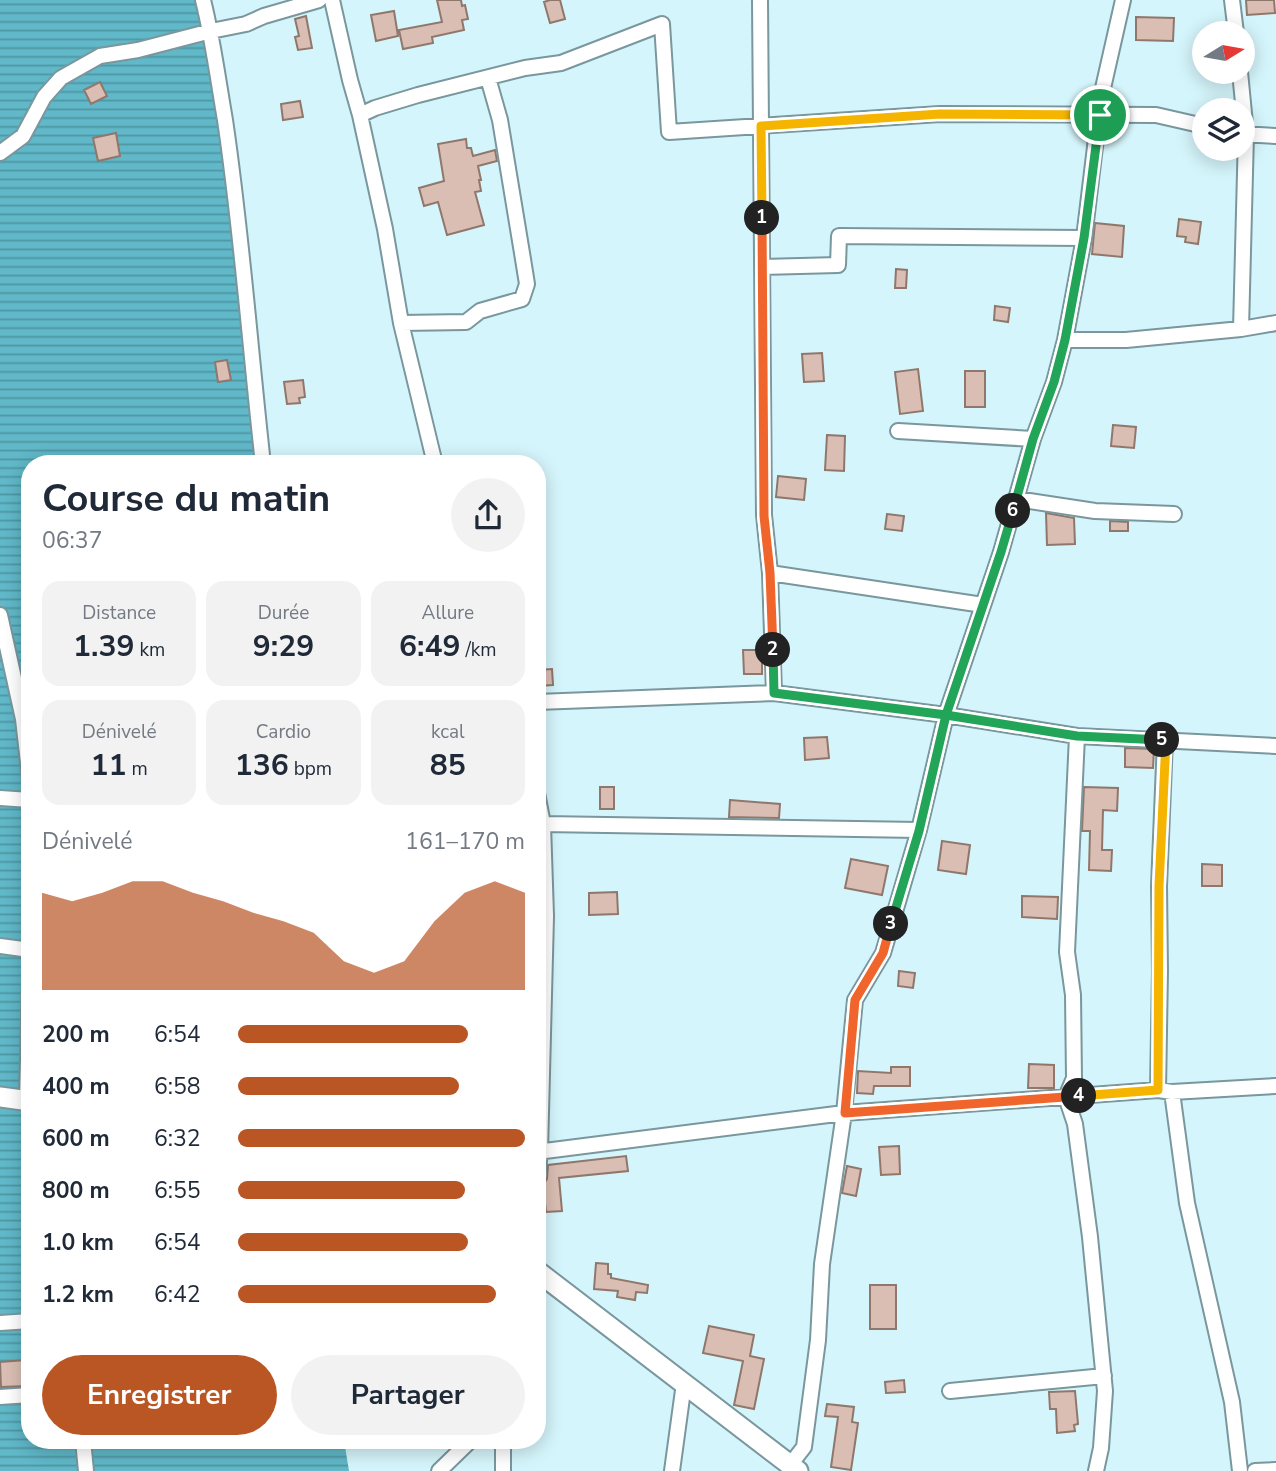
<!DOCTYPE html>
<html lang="fr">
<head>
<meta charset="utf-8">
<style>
  body { margin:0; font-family:"Nunito Sans",sans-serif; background:#f2f2f3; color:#1f2937; height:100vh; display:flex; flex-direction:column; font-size:26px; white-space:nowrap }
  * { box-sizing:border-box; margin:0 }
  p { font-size:23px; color:#747a83 }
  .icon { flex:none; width:38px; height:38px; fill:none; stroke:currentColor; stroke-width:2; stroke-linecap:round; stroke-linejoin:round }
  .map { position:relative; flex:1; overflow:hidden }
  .side { position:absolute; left:21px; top:455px; width:525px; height:994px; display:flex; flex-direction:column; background:#fff; border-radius:28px; box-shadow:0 4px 18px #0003 }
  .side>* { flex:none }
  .needle { width:46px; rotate:79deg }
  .controls { position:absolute; left:1192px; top:21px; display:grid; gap:14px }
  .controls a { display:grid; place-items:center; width:63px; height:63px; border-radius:50%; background:#fff; box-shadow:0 4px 18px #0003; font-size:35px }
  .pin { position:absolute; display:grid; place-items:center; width:60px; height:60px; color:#fff; margin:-30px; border:4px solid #fff; border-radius:50%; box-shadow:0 2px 7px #0007 }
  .km { position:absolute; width:35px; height:35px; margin:-18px; border-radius:50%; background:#222; color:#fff; font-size:19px; line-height:35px; text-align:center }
  .round { display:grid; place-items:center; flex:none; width:74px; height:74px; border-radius:37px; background:#f2f2f3 }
  .headline { display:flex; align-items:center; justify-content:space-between; height:119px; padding:0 21px }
  h1 { font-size:38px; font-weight:700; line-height:52px }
  .metrics { display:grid; grid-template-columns:repeat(3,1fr); gap:10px; height:119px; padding:7px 21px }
  .metrics div { display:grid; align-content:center; border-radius:18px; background:#f2f2f3; text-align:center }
  .metrics b { font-size:30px; font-weight:700 }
  .metrics small { font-size:19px; font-weight:400 }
  .metrics p { font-size:19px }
  .chart { height:196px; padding:14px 21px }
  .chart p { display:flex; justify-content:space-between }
  .chart svg { width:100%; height:126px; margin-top:7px; fill:#ba5524; opacity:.7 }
  .button { display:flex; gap:14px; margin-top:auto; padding:14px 21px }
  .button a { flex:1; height:80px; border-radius:42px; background:#ba5524; color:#fff; font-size:28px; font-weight:700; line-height:80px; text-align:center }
  .button a+a { background:#f2f2f3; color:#1f2937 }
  ul { padding:0 21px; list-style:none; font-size:23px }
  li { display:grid; grid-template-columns:112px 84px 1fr; align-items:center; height:52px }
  li i { height:18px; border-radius:9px; background:#ba5524 }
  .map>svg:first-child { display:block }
  .water { fill:url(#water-rules) }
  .building { fill:#dabeb3; stroke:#90776c; stroke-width:2 }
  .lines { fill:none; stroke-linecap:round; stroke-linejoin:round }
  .street-casing { stroke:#79979d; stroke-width:18 }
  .secondary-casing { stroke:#79979d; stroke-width:23 }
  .street { stroke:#fff; stroke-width:14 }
  .secondary { stroke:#fff; stroke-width:19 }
  .split-1-casing { stroke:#fff; stroke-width:14 }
  .split-2-casing { stroke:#fff; stroke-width:14 }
  .split-3-casing { stroke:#fff; stroke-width:14 }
  .split-4-casing { stroke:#fff; stroke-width:14 }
  .split-5-casing { stroke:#fff; stroke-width:14 }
  .split-6-casing { stroke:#fff; stroke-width:14 }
  .split-7-casing { stroke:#fff; stroke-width:14 }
  .split-1 { stroke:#f5b400; stroke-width:9 }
  .split-2 { stroke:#f0652b; stroke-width:9 }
  .split-3 { stroke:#22a559; stroke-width:9 }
  .split-4 { stroke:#f0652b; stroke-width:9 }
  .split-5 { stroke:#f5b400; stroke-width:9 }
  .split-6 { stroke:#22a559; stroke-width:9 }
  .split-7 { stroke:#22a559; stroke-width:9 }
</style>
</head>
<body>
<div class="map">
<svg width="1276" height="1471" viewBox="0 0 1276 1471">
  <defs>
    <pattern id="water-rules" width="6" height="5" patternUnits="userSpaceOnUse" patternTransform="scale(1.75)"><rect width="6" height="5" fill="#60b8c8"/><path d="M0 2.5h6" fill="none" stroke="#4f96a3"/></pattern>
  </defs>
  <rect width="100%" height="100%" fill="#d4f5fb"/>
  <path class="water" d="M0,0H201L211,31L263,464H30V1440H344L349,1471H0Z"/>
  <path class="building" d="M437,0H461L462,6L465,5L468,19L462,20L464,30L432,37L433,43L403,49L399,30L442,22Z
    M550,0H560L565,19L550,23L544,2Z
    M1246,0H1274L1275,13L1247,15Z
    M394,11L398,36L376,41L371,15Z
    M306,16L312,48L298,50L295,37L299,36L295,19Z
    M1136,17L1174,18L1173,41L1136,40Z
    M100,82L107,96L91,104L84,90Z
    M300,101L303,117L283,120L281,104Z
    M116,133L120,156L98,161L93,138Z
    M466,139L467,148H471L473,156L495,150L497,161L478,166L481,180H479L481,191L475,192L484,225L447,235L438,202L424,206L419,188L444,181L438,144Z
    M1179,219L1201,222L1198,244L1185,242L1186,237L1177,236Z
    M1095,223L1124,226L1122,257L1092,254Z
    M896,269L907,270L906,288H895Z
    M995,306L1010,308L1008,322L994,320Z
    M822,353L824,381L804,382L802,354Z
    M227,360L231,380L218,382L215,362Z
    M918,369L923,411L900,414L895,372Z
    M965,371H985V407H965Z
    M303,380L305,397L299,398L300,403L287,404L284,382Z
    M1113,425L1136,427L1134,448L1111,446Z
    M827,435L845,436L844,471L825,470Z
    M778,476L806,479L804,500L776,497Z
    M1046,513L1074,518L1075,544L1047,545Z
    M887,514L904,516L902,531L885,529Z
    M1110,521L1128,522V531H1110Z
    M743,650H762V674H744Z
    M552,669L553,685L537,686V670Z
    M827,737L829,758L805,760L804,738Z
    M1125,748L1154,749L1153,768L1125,767Z
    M600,787H614V809H600Z
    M1084,787L1118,788L1117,811L1103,810L1102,850H1112L1111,871L1089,870L1090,831H1082Z
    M730,800L780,804L779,818L729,817Z
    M942,841L970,845L966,874L938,870Z
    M851,859L888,866L882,895L845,888Z
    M1202,864L1222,865V886H1202Z
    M617,892L618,914L589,915V893Z
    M1022,896L1058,897L1057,919L1022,917Z
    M899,971L915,973L913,988L898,986Z
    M1029,1064L1054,1065V1088H1028Z
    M891,1067H910V1086H874L873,1094L857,1093L858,1071L891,1073Z
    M899,1146L900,1174L881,1175L879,1147Z
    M626,1156L628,1171L559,1178L562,1211L546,1212L543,1185L547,1179L548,1165Z
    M847,1166L861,1169L856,1196L842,1193Z
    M596,1263L608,1264V1274H611V1278L648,1285L647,1293L636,1292L635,1300L617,1297L618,1291L594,1289Z
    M870,1285H896V1329H870Z
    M709,1326L754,1335L750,1356L764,1359L754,1409L734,1405L743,1361L703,1353Z
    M26,1360L27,1386L1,1387L0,1362Z
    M904,1380L905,1392L886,1393L885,1382Z
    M1075,1391L1078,1424L1074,1425L1075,1431L1057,1433L1056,1409H1050L1049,1392Z
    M827,1404L854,1407L852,1422L858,1423L851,1470L831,1467L838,1417L825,1416Z"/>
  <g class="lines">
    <g class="street-casing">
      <path id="street" d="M203,0C213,40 218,80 225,120C242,234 250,349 263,464
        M332,0L350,80L360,115L385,229L401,323L435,464
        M760,0L764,515L770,573L774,693
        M1232,0L1236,33
        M1240,72L1246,134L1241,329
        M360,115L375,108L418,95L525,68L561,63L662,24L669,132L940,114L1156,115L1204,126
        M1242,134L1276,136
        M0,153L23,136L44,97L61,78L100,56L138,50L211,31L246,24L264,16L319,0
        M762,267L838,265L839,236L1084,238
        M401,323L466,322L480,311L522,299L527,284L522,253L500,120L488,78
        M1065,340H1126L1241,329L1276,323
        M898,431L1033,439
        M1016,499L1095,511L1174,514
        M770,573L983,605
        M0,615L23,719L30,780
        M537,702L774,693L946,715L1077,736L1276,746
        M1077,736L1067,952L1073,995L1074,1078L1066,1097L1075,1124L1090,1237L1105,1391L1101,1448L1096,1471
        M537,793L543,824L546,916L540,1152L537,1178
        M0,798L30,800
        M543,824L919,830
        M0,946L30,950
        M1158,1090L1160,971L1159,886L1165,740
        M1172,1092L1187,1203L1232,1402L1240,1471
        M27,1100L30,978
        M537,1152L844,1113L1158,1090L1172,1092L1276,1086
        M0,1323L30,1321
        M950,1391L1104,1376
        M0,1397L30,1395
        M83,1440L86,1471
        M790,1465L804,1447L818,1340L822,1264L844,1113L855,1000L883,953L919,830L946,715L1001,552L1033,439L1054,382L1065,340L1084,238L1101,97L1123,0
        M439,1471L471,1440
        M503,1471V1440
        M672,1471L684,1383
        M1255,1471L1276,1470"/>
    </g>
    <g class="secondary-casing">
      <path id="secondary" d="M0,1097L30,1101
        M537,1271L798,1471"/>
    </g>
    <use href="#street" class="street"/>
    <use href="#secondary" class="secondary"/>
  </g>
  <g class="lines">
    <g class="split-1-casing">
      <path id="split-1" d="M762,218L761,126L940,114L1100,115"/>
    </g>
    <g class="split-2-casing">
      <path id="split-2" d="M762,218L764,516L770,573L773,650"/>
    </g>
    <g class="split-3-casing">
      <path id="split-3" d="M773,650L774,693L946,715L919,831L891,924"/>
    </g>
    <g class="split-4-casing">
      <path id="split-4" d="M891,924L883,953L855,1000L845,1113L1079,1096"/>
    </g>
    <g class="split-5-casing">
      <path id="split-5" d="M1079,1096L1158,1090L1159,886L1166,740H1162"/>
    </g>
    <g class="split-6-casing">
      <path id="split-6" d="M1013,511L1001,552L946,715L1077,736L1162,740"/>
    </g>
    <g class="split-7-casing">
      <path id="split-7" d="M1013,511L1033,439L1054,382L1065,340L1084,238L1100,115"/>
    </g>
    <use href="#split-1" class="split-1"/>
    <use href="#split-2" class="split-2"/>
    <use href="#split-3" class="split-3"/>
    <use href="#split-4" class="split-4"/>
    <use href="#split-5" class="split-5"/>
    <use href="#split-6" class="split-6"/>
    <use href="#split-7" class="split-7"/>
  </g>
</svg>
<div class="controls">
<a><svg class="needle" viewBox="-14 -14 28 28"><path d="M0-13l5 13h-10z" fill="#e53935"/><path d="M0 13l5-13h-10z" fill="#747a83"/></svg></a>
<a><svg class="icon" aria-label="layers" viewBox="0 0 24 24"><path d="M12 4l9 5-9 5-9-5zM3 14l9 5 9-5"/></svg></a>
</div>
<div class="pin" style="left:1100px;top:115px;background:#1e9e55"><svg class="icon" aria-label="arrive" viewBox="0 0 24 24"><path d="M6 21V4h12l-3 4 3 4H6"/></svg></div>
<b class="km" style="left:762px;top:218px">1</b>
<b class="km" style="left:773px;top:650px">2</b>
<b class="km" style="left:891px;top:924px">3</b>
<b class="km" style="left:1079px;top:1096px">4</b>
<b class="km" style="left:1162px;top:740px">5</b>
<b class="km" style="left:1013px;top:511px">6</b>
<section class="side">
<div class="headline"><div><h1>Course du matin</h1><p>06:37</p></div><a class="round"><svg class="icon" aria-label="share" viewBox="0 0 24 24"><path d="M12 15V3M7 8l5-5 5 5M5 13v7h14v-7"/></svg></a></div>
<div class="metrics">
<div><p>Distance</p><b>1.39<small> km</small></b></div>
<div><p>Durée</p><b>9:29</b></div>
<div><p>Allure</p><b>6:49<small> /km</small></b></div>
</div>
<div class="metrics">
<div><p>Dénivelé</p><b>11<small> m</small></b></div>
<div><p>Cardio</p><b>136<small> bpm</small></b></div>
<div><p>kcal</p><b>85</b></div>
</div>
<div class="chart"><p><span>Dénivelé</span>161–170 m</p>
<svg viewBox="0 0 160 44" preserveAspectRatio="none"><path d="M0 44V10L10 13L20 10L30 6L40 6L50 10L60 13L70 17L80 20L90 24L100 34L110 38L120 34L130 20L140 10L150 6L160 10V44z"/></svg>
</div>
<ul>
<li><b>200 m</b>6:54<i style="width:80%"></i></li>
<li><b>400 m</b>6:58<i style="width:77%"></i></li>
<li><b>600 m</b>6:32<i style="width:100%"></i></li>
<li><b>800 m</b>6:55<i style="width:79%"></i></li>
<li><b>1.0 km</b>6:54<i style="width:80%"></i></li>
<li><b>1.2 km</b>6:42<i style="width:90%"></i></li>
</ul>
<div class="button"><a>Enregistrer</a><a>Partager</a></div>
</section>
</div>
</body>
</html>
